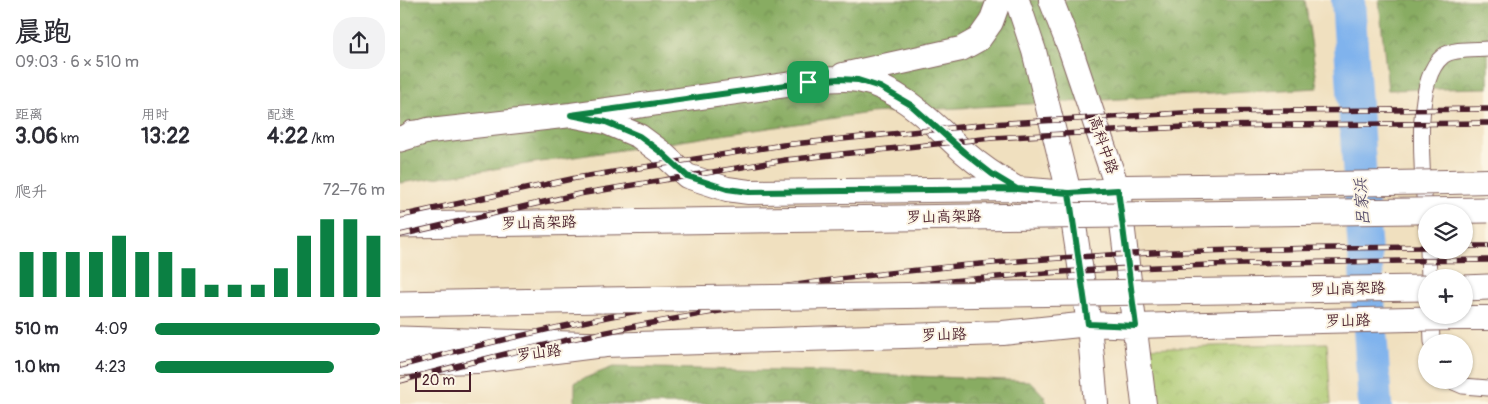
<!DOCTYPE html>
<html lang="zh">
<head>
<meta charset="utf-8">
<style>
  body { margin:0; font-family:Pangolin,"LXGW WenKai TC",sans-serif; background:#f2f2f3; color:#2b2b33; height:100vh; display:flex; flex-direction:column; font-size:19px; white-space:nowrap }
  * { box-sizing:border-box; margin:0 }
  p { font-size:16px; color:#7c7c81 }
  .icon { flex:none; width:28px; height:28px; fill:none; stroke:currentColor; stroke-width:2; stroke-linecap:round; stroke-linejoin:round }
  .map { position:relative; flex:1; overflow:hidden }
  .sheet { display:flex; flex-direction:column; background:#fff; width:400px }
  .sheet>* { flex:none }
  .tools { position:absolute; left:1018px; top:204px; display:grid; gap:10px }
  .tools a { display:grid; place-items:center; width:55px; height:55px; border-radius:50%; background:#fff; box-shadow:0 1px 4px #0004; font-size:25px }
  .scale { position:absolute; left:15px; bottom:12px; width:56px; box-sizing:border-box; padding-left:5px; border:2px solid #4a1f2b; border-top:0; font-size:14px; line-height:18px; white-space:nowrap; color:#4a1f2b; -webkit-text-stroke:4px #fcf5e5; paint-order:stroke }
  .pin { position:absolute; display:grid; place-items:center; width:42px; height:42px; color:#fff; margin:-21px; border-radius:10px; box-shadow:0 2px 8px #0006 }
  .round { display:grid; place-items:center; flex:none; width:52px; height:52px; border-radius:20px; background:#f2f2f3 }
  .headline { display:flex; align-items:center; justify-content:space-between; height:85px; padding:0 15px }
  h1 { font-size:28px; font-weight:700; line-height:38px }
  .metrics { display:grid; grid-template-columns:repeat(3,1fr); gap:8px; height:85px; padding:5px 15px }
  .metrics div { display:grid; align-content:center }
  .metrics b { font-size:21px; font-weight:700 }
  .metrics small { font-size:14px; font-weight:400 }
  .metrics p { font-size:14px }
  .chart { height:140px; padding:10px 15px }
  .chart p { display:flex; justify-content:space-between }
  .chart svg { width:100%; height:90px; margin-top:5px; stroke:#0b8043; stroke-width:6 }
  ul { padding:0 15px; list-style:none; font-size:16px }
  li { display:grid; grid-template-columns:80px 60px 1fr; align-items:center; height:38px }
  li i { height:12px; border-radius:6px; background:#0b8043 }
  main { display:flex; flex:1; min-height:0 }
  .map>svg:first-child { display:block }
  .forest { fill:url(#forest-crowns); stroke:#696646 }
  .park { fill:url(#park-crowns); stroke:#7a744d }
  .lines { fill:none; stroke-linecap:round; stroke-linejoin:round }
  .river { stroke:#80b3ed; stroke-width:34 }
  .minor-casing { stroke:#84635f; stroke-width:17 }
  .primary-casing { stroke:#84635f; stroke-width:26 }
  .trunk-casing { stroke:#84635f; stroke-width:27 }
  .minor { stroke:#fff; stroke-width:15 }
  .primary { stroke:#fff; stroke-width:24 }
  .trunk { stroke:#fff; stroke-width:25 }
  .rail-casing { stroke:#4a1f2b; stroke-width:5.5 }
  .rail { stroke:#fcf5e5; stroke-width:4; stroke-dasharray:11; stroke-linecap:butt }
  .primary-bridge-casing { stroke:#84635f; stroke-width:26; stroke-linecap:butt }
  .trunk-bridge-casing { stroke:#84635f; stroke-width:27; stroke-linecap:butt }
  .primary-bridge { stroke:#fff; stroke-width:24 }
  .trunk-bridge { stroke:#fff; stroke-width:25 }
  .route-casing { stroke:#fff; stroke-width:10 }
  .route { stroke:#0b8043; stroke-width:6 }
  .labels { text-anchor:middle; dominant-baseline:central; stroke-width:4; stroke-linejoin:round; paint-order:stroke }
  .street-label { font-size:15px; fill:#4a1f2b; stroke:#fcf5e5 }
  .water-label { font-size:16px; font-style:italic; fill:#5d536f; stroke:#fcf5e5 }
</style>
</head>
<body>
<main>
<section class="sheet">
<div class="headline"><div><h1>晨跑</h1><p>09:03 · 6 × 510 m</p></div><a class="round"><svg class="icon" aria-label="share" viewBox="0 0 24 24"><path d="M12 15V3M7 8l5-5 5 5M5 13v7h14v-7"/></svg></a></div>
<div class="metrics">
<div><p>距离</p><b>3.06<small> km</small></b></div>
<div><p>用时</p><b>13:22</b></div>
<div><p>配速</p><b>4:22<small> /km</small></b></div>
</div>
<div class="chart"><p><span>爬升</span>72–76 m</p>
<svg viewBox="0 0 160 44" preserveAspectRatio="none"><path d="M5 44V22M15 44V22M25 44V22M35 44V22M45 44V14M55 44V22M65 44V22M75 44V30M85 44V38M95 44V38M105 44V38M115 44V30M125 44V14M135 44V6M145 44V6M155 44V14"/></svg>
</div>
<ul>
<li><b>510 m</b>4:09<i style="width:98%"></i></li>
<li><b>1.0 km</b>4:23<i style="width:78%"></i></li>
</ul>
</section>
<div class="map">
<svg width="1088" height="404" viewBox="0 0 1088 404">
  <defs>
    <pattern id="forest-crowns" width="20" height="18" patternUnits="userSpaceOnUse" patternTransform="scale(1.25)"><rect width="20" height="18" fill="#88ac62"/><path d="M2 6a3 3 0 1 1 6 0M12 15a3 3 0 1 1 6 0" fill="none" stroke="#718b51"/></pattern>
    <pattern id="park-crowns" width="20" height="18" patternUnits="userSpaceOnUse" patternTransform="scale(1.25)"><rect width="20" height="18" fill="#abc86f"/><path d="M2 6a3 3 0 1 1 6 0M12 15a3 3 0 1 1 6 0" fill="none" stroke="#95ab60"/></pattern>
  </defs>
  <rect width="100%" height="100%" fill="#fcf5e5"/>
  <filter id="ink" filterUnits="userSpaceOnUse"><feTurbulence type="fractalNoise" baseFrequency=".02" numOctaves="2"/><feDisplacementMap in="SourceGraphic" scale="10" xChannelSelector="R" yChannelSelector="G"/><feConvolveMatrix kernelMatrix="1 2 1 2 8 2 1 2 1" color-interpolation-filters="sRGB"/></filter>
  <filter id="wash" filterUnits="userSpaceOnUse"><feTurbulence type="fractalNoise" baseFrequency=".0096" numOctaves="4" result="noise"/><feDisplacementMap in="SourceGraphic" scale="20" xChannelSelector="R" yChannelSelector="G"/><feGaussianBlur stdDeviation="1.12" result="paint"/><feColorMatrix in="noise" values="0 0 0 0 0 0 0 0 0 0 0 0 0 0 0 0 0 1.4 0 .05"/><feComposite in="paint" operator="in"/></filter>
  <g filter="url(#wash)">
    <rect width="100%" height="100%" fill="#f0e0bf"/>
    <path class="forest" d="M0,0H905L918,88L469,113L0,183Z
      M979,0H1088V88L988,90Z
      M213,367L426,372L630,381L644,396L647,404H175V382Z"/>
    <path class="park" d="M927,343L931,404H748L739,348Z"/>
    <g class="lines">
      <path class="river" d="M948,0L975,404"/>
    </g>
  </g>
  <g filter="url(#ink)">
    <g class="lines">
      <g class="minor-casing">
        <path id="minor" d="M1026,224C1024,186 1010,82 1043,56C1053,48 1075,50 1088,49
          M1028,250L1029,278
          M1031,315L1032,342
          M1049,380L1063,386L1088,388"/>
      </g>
      <g class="primary-casing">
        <path id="primary" d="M617,0L634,51L669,193L689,324L696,404
          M651,0L671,51L718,190L744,404
          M443,75L561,49L579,39L591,22L599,0
          M171,115L206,122L239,136L262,153L287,176L327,189L349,192L617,189L669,193L718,190L726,187L872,185
          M12,133L171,115L408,82C424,80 442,77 458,80C501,88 533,124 564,152C580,166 598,178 617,189
          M1049,182L1088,181
          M1054,318H1088
          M0,363L77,361L203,345L603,333L689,324L736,326L877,322"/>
      </g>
      <g class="trunk-casing">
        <path id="trunk" d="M0,139L30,130
          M0,225L202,222
          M1064,288L1088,287
          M0,304L203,300
          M0,339L203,345"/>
      </g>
      <use href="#minor" class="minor"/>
      <use href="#primary" class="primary"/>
      <use href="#trunk" class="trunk"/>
      <g class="rail-casing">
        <path id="rail" d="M0,216L176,178L383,145L590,124L800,112L1088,109
          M0,235L179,194L385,160L592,138L801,126L1088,123
          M1064,246H1088
          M0,366C208,309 431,273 646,259C773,250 900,248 1026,247
          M0,381C210,323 429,288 647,273C793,263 941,262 1088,260"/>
      </g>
      <use href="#rail" class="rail"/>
      <g class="primary-bridge-casing">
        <path id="primary-bridge" d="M872,185L1049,182
          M877,322L1054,318"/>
      </g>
      <g class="trunk-bridge-casing">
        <path id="trunk-bridge" d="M202,222L1088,210
          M203,300L1026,288"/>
      </g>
      <use href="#primary-bridge" class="primary-bridge"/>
      <use href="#trunk-bridge" class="trunk-bridge"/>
    </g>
  </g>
  <g class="lines" filter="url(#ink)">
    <g class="route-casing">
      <path id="route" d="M408,82L171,115L206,122L239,136L262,153L287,176L327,189L349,192L617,189L669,193L688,324L736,326L718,190L669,193L617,189L592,174L565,153L511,105L480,87L458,80L438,79L408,82"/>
    </g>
    <use href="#route" class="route"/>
  </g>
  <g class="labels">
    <g class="street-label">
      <text transform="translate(703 145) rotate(71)">高科中路</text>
      <text transform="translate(544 217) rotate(-1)">罗山高架路</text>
      <text transform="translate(139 223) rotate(-1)">罗山高架路</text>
      <text transform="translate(948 289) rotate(-1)">罗山高架路</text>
      <text transform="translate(948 321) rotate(-1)">罗山路</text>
      <text transform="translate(544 335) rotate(-2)">罗山路</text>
      <text transform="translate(139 353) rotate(-7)">罗山路</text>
    </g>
    <g class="water-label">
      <text transform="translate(962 202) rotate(-94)">吕家浜</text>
    </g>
  </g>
</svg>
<div class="tools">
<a><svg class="icon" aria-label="layers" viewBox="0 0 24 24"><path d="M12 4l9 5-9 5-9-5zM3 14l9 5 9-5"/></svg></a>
<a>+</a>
<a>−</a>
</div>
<div class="scale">20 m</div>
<div class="pin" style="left:408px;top:82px;background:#1e9e55"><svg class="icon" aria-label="arrive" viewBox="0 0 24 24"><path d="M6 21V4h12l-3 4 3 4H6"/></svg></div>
</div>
</main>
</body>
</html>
